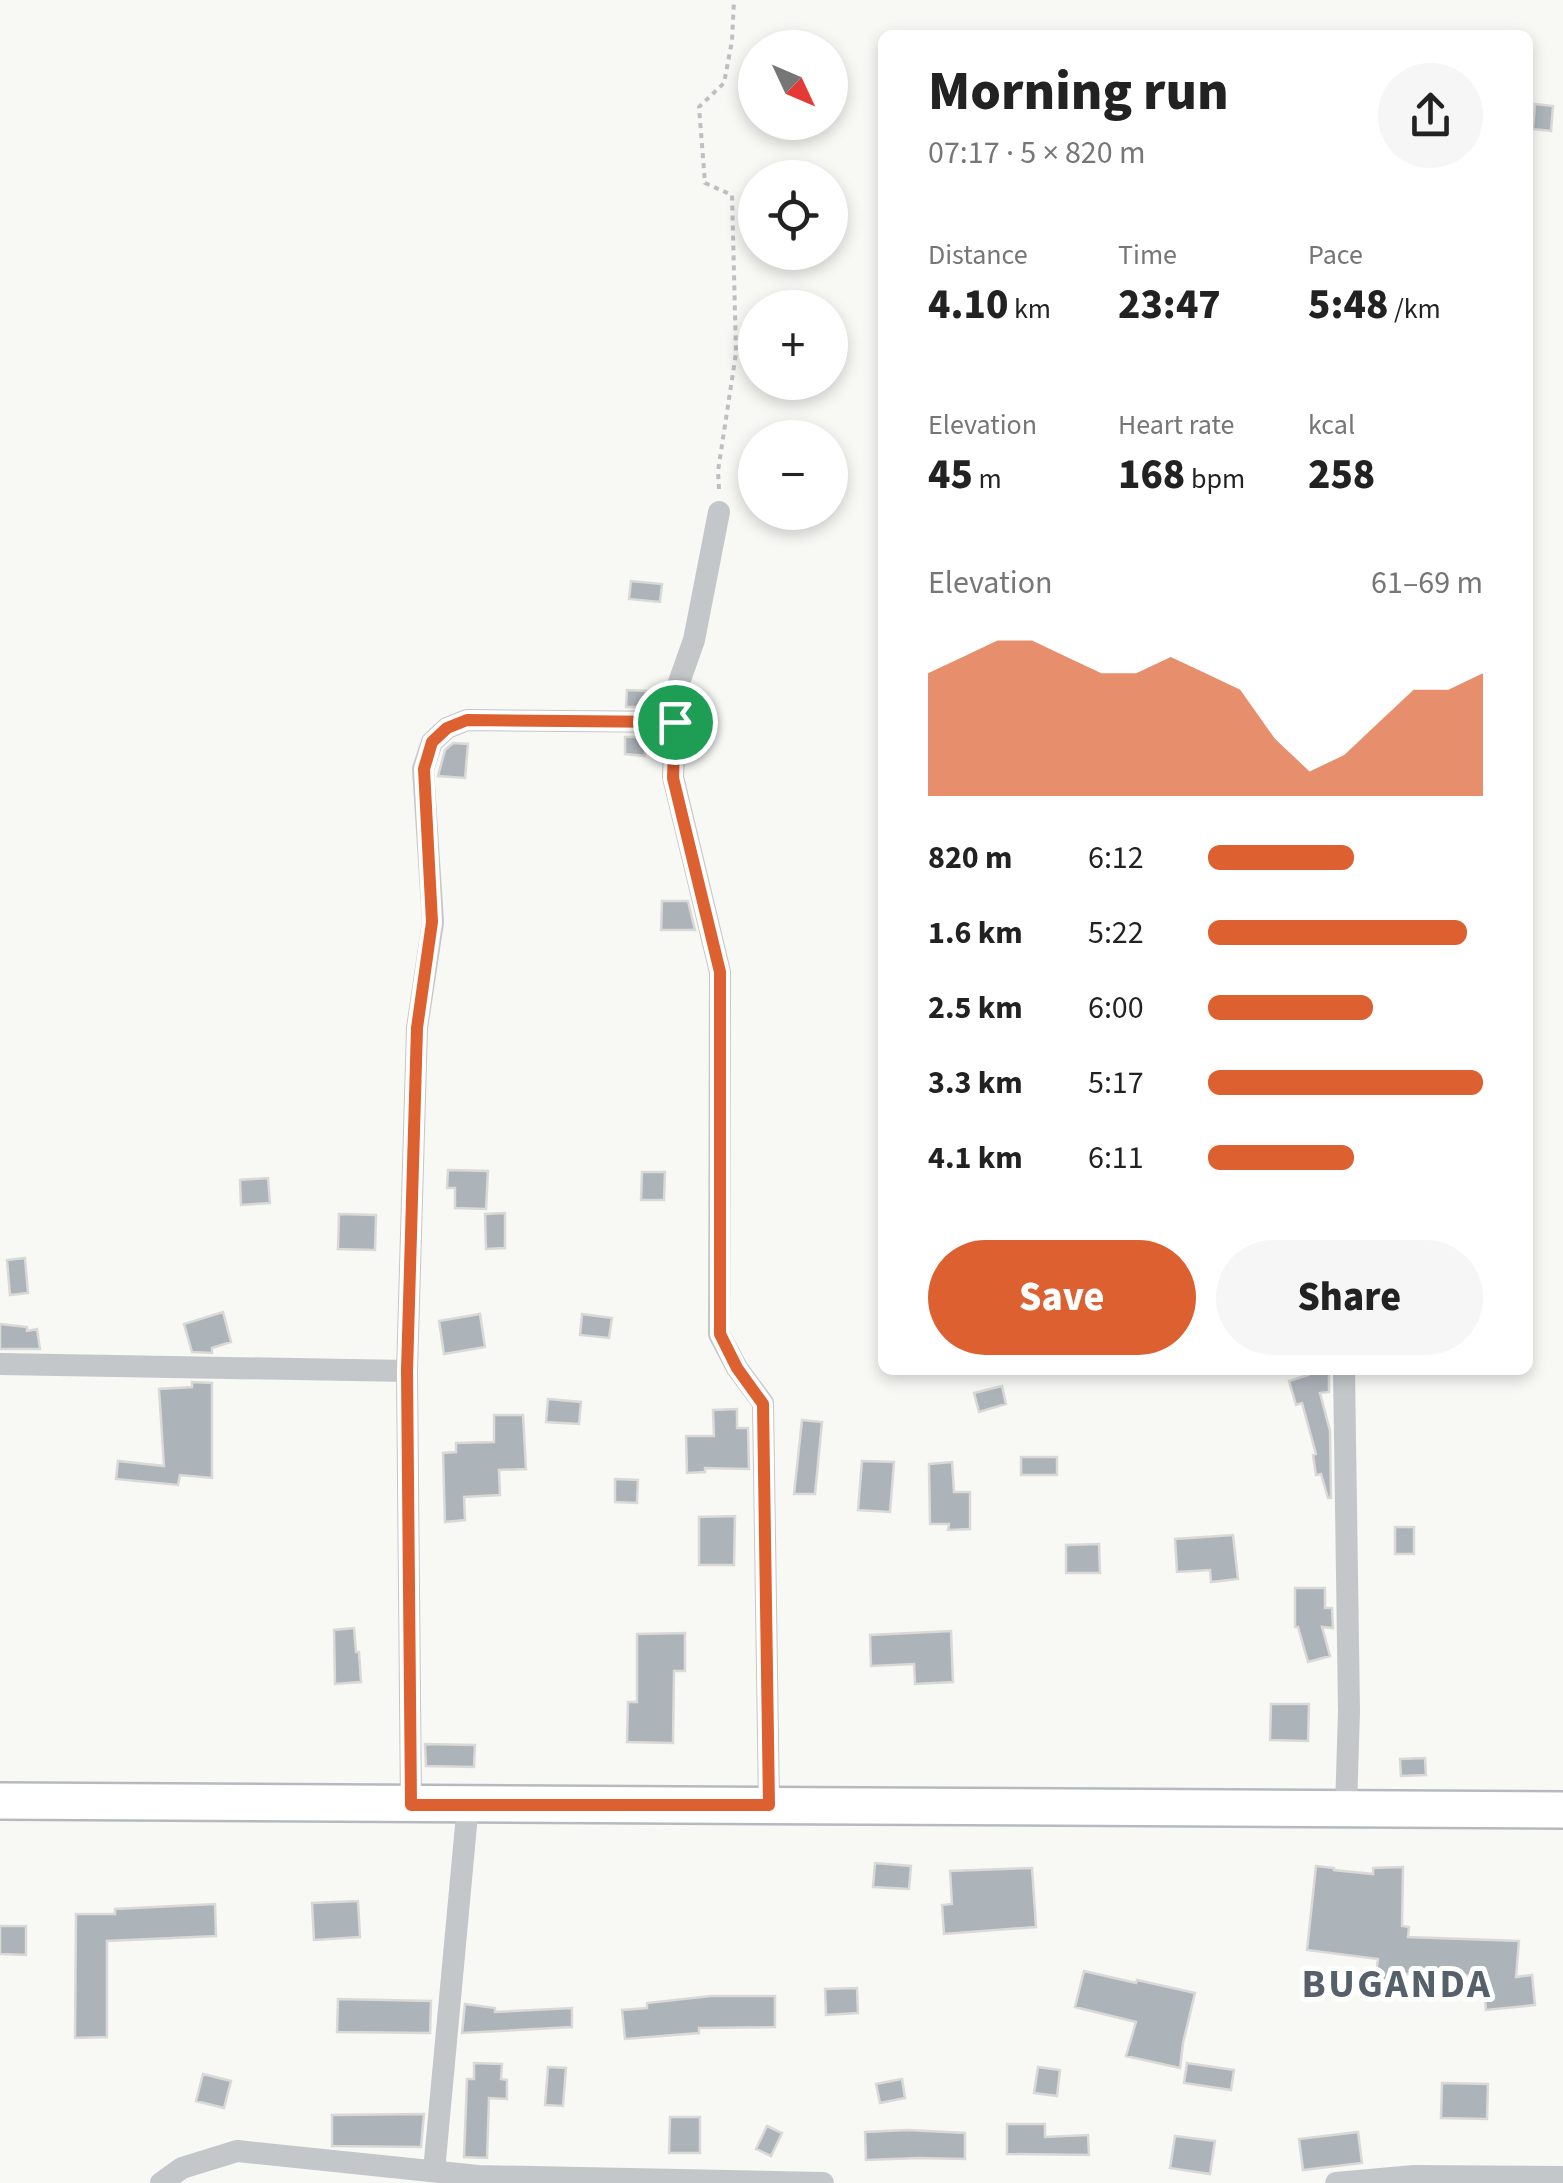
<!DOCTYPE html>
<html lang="en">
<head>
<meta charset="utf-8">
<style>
  body { margin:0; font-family:"Source Sans 3",sans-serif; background:#f6f6f6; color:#222; height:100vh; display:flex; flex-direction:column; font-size:38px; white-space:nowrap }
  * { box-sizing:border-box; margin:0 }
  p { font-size:32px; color:#767676 }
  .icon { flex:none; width:55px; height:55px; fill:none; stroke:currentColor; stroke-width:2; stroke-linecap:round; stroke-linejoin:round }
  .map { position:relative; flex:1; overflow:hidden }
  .drawer { position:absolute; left:878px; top:30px; width:655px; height:1345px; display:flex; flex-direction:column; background:#fff; border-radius:15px; box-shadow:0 5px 15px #0003 }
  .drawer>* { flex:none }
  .needle { width:65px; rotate:134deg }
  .buttons { position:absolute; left:738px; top:30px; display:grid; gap:20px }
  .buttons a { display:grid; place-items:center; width:110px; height:110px; border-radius:50%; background:#fff; box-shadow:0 5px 15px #0003; font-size:50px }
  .pin { position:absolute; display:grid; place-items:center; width:85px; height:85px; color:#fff; margin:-42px; border:5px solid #fff; border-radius:50%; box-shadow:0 2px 10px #0007 }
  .round { display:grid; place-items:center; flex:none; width:105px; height:105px; border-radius:52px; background:#f6f6f6 }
  .headline { display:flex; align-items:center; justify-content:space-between; height:170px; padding:0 50px }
  h1 { font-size:55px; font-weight:800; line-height:75px }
  .figures { display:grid; grid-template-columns:repeat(3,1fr); gap:15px; height:170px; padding:10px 50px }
  .figures div { display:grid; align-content:center }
  .figures b { font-size:42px; font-weight:800 }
  .figures small { font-size:28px; font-weight:400 }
  .figures p { font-size:28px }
  .chart { height:280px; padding:20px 50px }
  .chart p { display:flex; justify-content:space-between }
  .chart svg { width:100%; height:180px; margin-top:10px; fill:#dd6030; opacity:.7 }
  .cta { display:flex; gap:20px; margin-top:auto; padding:20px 50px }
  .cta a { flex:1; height:115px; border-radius:60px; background:#dd6030; color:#fff; font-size:40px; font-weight:800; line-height:115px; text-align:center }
  .cta a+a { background:#f6f6f6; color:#222 }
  ul { padding:0 50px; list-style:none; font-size:32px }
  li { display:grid; grid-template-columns:160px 120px 1fr; align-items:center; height:75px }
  li i { height:25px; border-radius:12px; background:#dd6030 }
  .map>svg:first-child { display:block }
  .building { fill:#acb3b9; stroke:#d9d9d7; stroke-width:2.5 }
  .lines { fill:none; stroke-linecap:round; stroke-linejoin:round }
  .primary-casing { stroke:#b6babe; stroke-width:40 }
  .path { stroke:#bdbfc1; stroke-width:4; stroke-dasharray:5 5; stroke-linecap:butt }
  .street { stroke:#c3c7ca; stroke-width:22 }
  .primary { stroke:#fff; stroke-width:35 }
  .route-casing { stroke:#fff; stroke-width:20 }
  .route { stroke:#dd6030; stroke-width:12 }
  .labels { text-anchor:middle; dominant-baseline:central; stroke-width:10; stroke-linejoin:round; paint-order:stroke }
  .district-label { font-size:40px; font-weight:bold; letter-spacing:2.5px; fill:#55606a; stroke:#fff }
</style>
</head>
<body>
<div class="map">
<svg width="1563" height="2183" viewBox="0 0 1563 2183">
  <rect width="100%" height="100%" fill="#f8f8f5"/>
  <path class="building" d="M1535,104L1553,106L1551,131L1533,129Z
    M631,581L662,584L660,602L629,599Z
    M627,690L646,691V707H626Z
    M625,737H645V756L625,754Z
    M453,743L468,744L465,778L438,776L445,750Z
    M662,901H688L695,930H661Z
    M448,1170L488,1171L486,1209L455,1208V1188H447Z
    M642,1172H665L664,1200H641Z
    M268,1178L270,1203L241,1205L240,1180Z
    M505,1213V1248L486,1249L485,1214Z
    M339,1214L376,1215L375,1250L338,1249Z
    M25,1258L28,1293L10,1295L7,1260Z
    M223,1312L231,1342L212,1348V1353L192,1352L184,1324Z
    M480,1314L485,1347L444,1354L439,1321Z
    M582,1314L612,1318L609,1338L580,1335Z
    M0,1324L27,1327V1331L37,1329L40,1349H0Z
    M1329,1372V1392L1320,1393L1330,1431L1331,1498H1328L1321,1474L1316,1475L1313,1455L1316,1454L1302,1403L1296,1405L1289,1381L1308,1375L1307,1373Z
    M192,1382L212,1383V1478L180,1475L178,1485L116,1479L118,1461L164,1466L159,1389L192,1387Z
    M1002,1386L1006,1404L979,1412L974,1393Z
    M548,1399L581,1402L579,1424L546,1422Z
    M737,1409V1428H748L749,1469L705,1468V1472L687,1473L686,1436H714L713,1410Z
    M494,1415H523L526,1469L499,1470L500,1495L464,1497L465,1520L445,1522L443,1453L456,1452V1443L494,1442Z
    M802,1420L822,1422L815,1494H794Z
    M1021,1457H1057V1475H1021Z
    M862,1461L894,1462L890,1512L858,1510Z
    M952,1462L954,1492H970V1529L948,1530L949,1524H930L929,1464Z
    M615,1479L638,1480L637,1503L615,1502Z
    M735,1516L734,1565H699V1517Z
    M1395,1527H1414V1554H1395Z
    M1233,1535L1238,1579L1211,1582L1210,1570L1177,1572L1175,1539Z
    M1099,1544L1100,1573H1066V1545Z
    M1295,1588H1325V1608H1332L1333,1628L1322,1627L1330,1656L1308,1662L1298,1627H1295Z
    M354,1628L356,1652H359L361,1682L335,1684L334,1630Z
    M951,1631L953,1682L915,1684L914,1664L871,1666L870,1635Z
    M685,1633V1671H674L673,1743L627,1742L628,1702H637V1634Z
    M1271,1704H1309L1308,1741L1270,1740Z
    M425,1744L475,1745L474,1767L426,1766Z
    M1425,1758L1426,1775L1401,1776L1400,1759Z
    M875,1863L911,1866L909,1889L873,1887Z
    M1316,1866L1334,1868V1870L1373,1874V1868L1403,1867L1402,1926L1409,1927L1408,1937L1519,1941L1516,1977L1532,1975L1535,2005L1486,2010L1483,1976L1403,1974L1401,1984L1375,1981L1378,1959L1307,1950Z
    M1032,1868L1036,1927L944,1934L942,1905L952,1904L950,1871Z
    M358,1901L360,1937L314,1940L312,1903Z
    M215,1904L216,1936L107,1941V2037L75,2038L76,1914H115V1909Z
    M0,1926H26V1955L0,1954Z
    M1084,1971L1136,1983L1137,1980L1195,1993L1183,2043L1180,2068L1126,2056L1136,2022L1075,2007Z
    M857,1988L858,2013L826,2015L825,1989Z
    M711,1996H775V2027L699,2028V2033L625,2039L622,2010L647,2008V2003Z
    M338,1999L431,2001L430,2033L337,2032Z
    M465,2004L495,2008V2012L572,2008V2027L462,2033Z
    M474,2063L502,2064L501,2079L507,2080V2099L489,2098L487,2158L464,2157L467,2079H474Z
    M1187,2063L1234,2070L1231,2090L1184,2083Z
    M548,2067L566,2068L563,2106L545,2105Z
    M1038,2067L1060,2070L1057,2096L1034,2093Z
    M203,2074L231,2081L224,2108L196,2101Z
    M902,2079L905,2098L880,2103L876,2084Z
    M1442,2083L1488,2084L1487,2119L1441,2118Z
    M424,2114L421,2147L332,2146V2115Z
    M670,2117H700V2153H669Z
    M1007,2124H1045V2137L1088,2135L1089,2155L1007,2154Z
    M767,2126L782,2133L771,2156L756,2149Z
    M908,2130L965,2133V2159L919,2158L866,2160L865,2132Z
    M1358,2132L1362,2163L1303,2170L1299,2139Z
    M1175,2136L1215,2141L1210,2174L1170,2168Z"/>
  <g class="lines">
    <g class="primary-casing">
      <path id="primary" d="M0,1801L1563,1810"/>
    </g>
    <path class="path" d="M719,489L718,471L736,353L732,195L705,183L699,107L724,83L732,41L734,0"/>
    <path class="street" d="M719,512L694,640L677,688L673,777L720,972L719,1334L737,1368L763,1403L769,1805
      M0,1364L407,1371
      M1344,1370L1349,1711L1346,1808
      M411,1805L407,1371L417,1028L433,922L423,769L432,742L447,728L467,720L675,722
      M434,2171L468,1804
      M161,2183L182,2168L237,2151L478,2176L823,2183
      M1336,2183L1414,2176L1563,2177"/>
    <use href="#primary" class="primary"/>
  </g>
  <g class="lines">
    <g class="route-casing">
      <path id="route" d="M467,720L675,722L673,778L720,972V1334L737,1368L763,1404L769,1805H411L407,1371L417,1028L432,922L424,769L432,742L447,728Z"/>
    </g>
    <use href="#route" class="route"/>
  </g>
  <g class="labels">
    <g class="district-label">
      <text x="1397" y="1984">BUGANDA</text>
    </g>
  </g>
</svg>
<div class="buttons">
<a><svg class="needle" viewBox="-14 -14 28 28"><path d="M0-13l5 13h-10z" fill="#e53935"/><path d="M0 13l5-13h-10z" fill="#767676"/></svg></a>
<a><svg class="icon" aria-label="locate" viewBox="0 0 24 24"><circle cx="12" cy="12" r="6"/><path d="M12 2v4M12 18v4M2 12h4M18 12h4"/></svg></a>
<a>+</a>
<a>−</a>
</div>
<div class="pin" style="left:675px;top:722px;background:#1e9e55"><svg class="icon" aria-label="arrive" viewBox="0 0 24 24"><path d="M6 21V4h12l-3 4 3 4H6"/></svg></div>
<section class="drawer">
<div class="headline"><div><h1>Morning run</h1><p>07:17 · 5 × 820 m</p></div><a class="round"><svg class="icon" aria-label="share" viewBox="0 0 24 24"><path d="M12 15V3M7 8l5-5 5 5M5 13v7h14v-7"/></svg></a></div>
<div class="figures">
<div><p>Distance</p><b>4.10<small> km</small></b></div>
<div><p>Time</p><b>23:47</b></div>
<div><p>Pace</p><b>5:48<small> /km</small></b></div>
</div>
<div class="figures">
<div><p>Elevation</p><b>45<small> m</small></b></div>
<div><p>Heart rate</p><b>168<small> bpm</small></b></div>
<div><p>kcal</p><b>258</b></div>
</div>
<div class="chart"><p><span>Elevation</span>61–69 m</p>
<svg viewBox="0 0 160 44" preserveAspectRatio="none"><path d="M0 44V14L10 10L20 6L30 6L40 10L50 14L60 14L70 10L80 14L90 18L100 30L110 38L120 34L130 26L140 18L150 18L160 14V44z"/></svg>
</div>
<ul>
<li><b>820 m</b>6:12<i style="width:53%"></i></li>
<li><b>1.6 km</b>5:22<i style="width:94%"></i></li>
<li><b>2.5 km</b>6:00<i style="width:60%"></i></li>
<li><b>3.3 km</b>5:17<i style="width:100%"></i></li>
<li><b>4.1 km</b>6:11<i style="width:53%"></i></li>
</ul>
<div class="cta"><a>Save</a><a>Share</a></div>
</section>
</div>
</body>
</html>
